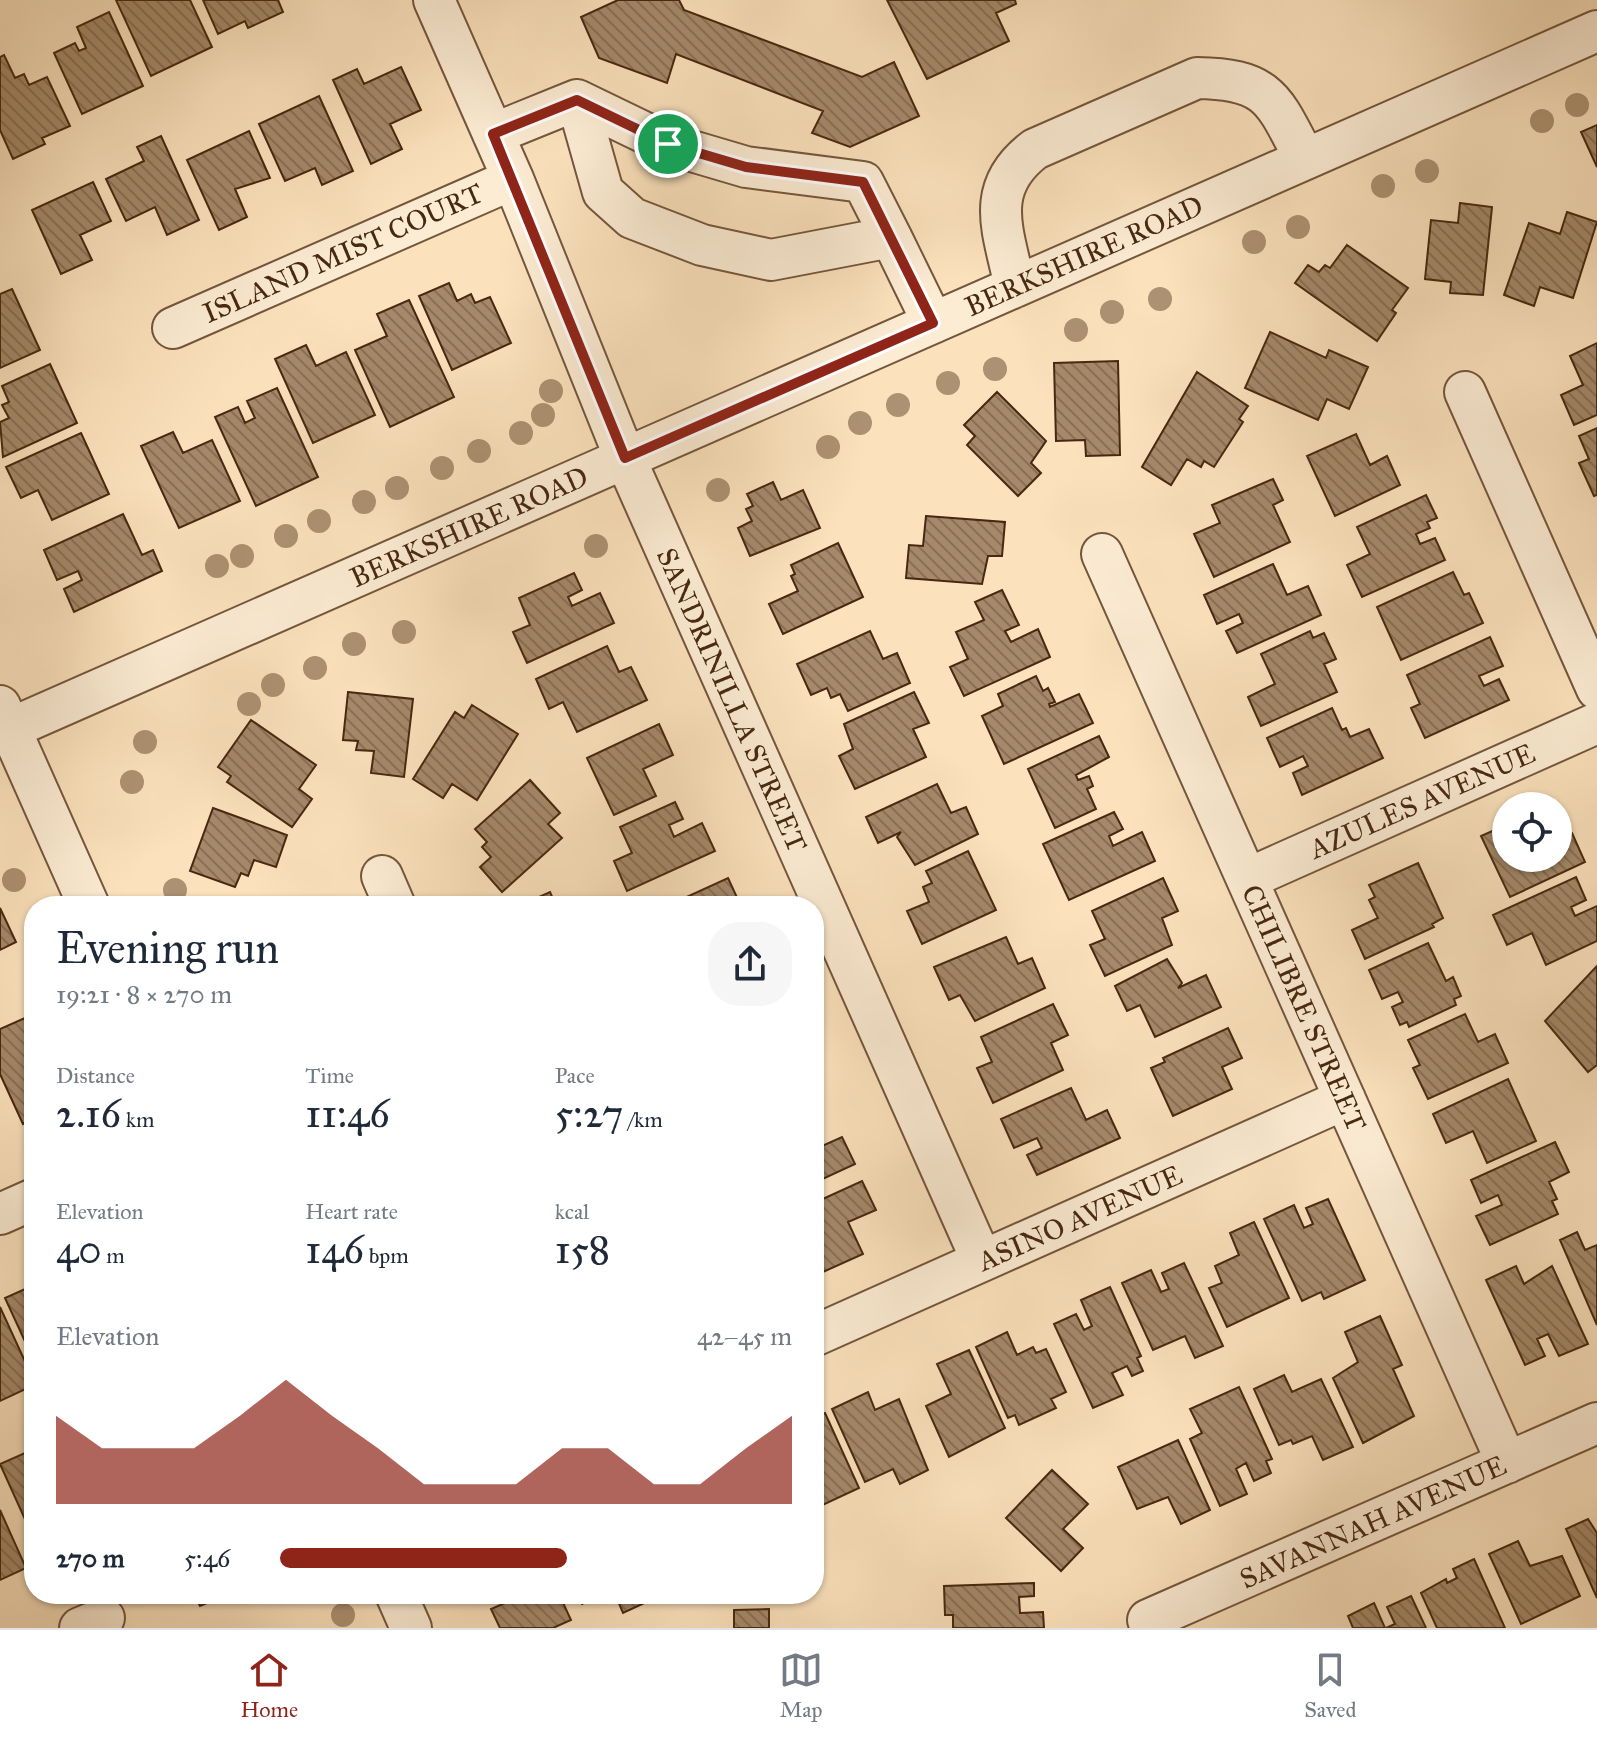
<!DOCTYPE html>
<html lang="en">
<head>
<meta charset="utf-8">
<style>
  body { margin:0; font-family:"IM FELL Great Primer",serif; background:#f6f6f7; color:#1f2937; height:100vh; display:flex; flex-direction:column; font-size:30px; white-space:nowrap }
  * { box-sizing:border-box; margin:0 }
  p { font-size:26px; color:#747a83 }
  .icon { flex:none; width:44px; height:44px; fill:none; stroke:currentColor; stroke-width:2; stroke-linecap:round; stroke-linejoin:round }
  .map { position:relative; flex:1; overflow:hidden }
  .details { position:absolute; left:24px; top:896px; width:800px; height:708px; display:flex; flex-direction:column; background:#fff; border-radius:32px; box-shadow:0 2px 6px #0004 }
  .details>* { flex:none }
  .tools { position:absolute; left:1492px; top:792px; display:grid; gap:16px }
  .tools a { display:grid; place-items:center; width:80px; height:80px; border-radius:50%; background:#fff; box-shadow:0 2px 6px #0004; font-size:40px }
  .pin { position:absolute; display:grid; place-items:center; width:68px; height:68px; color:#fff; margin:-34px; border:4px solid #fff; border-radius:50%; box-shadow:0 2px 8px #0007 }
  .round { display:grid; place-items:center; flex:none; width:84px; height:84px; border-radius:32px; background:#f6f6f7 }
  .overview { display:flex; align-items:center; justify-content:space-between; height:136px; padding:0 32px }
  h1 { font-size:44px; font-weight:600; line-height:60px }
  .figures { display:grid; grid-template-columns:repeat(3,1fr); gap:12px; height:136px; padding:8px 32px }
  .figures div { display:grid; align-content:center }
  .figures b { font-size:40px; font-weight:600 }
  .figures small { font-size:22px; font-weight:400 }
  .figures p { font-size:22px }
  .chart { height:224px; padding:16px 32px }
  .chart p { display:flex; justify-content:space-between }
  .chart svg { width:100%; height:144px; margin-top:8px; fill:#8f2418; opacity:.7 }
  ul { padding:0 32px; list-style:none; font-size:26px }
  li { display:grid; grid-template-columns:128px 96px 1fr; align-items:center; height:60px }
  li i { height:20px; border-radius:10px; background:#8f2418 }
  .tabs { display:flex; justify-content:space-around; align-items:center; height:112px; border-top:2px solid #e0e1e3; background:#fff; font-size:22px; color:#747a83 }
  .tabs a { display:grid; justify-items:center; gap:4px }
  .tabs .active { color:#8f2418 }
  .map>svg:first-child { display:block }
  .building { fill:url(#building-back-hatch); stroke:#472810; stroke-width:2 }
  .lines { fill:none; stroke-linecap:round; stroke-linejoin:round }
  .minor-casing { stroke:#74563b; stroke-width:44 }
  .minor { stroke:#fcecd4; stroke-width:40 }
  .tree { fill:#ac9172 }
  .route-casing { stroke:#fff; stroke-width:16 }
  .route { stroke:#8f2418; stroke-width:10 }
  .labels { text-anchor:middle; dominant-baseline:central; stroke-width:6; stroke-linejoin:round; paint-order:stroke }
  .street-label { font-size:28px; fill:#472810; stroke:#fcecd4 }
</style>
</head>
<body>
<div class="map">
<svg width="1597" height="1628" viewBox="0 0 1597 1628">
  <defs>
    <pattern id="building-back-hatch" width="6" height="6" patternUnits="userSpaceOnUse" patternTransform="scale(2)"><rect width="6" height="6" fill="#a5896a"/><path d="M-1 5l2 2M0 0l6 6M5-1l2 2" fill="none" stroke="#887056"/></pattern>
  </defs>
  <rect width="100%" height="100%" fill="#fbe2bd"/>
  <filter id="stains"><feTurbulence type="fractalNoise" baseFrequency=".0025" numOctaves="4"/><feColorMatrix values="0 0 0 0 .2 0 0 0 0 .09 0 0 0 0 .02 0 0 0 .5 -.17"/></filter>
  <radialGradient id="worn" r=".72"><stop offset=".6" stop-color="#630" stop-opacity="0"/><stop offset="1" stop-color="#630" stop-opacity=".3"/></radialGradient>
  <path class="building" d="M116,0H190L212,47L151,76Z
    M203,0H278L283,12L248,28L245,21L218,34Z
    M618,0H679L684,10L862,77L894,62L919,116L850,147L812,133L823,111L676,54L667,83L599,58L581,17Z
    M887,0H1015L1016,4L996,13L1009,41L927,79Z
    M109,12L143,86L82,114L54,53L75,43L79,51L86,48L77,27Z
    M4,55L15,78L24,74L29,85L47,77L70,126L42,138L45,144L13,159L0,130V57Z
    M401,67L421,110L390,124L402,149L371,164L333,80L357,69L364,84Z
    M319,96L353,171L322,185L315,168L285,181L259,124Z
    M1597,125V167L1581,132Z
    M249,131L270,178L235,189L247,217L219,230L187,160Z
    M161,136L199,220L167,235L155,207L126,221L106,179L144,161L137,147Z
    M93,182L111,221L80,235L92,260L61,274L32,210Z
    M1460,203L1492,207L1483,295L1450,293L1451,282L1425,279L1431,220L1458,223Z
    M1567,212L1597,222L1573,298L1540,287L1534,306L1504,295L1529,223L1560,234Z
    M1347,245L1408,288L1392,310L1396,313L1377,341L1295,283L1308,265L1319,272L1325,265L1330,268Z
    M449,283L457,301L471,294L475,303L490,297L511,343L452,370L419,296Z
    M12,289L40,350L0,368V294Z
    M409,300L454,397L390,427L355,350L387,336L377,314Z
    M1270,332L1326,358L1329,350L1368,367L1349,409L1327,399L1318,420L1245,388Z
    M1597,343V415L1574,425L1561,395L1583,385L1570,356Z
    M306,345L316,366L346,352L375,415L313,443L275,359Z
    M1118,361L1120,455L1086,456L1085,440L1056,441L1054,363Z
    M50,364L77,423L3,457L0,422L9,418L2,405L9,402L2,386Z
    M1197,372L1248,406L1239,419L1243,422L1214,467L1204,461L1201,467L1187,459L1171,485L1142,467Z
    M277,388L318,477L256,506L215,417L238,407L245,423L255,418L247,401Z
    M997,392L1046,441L1031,463L1041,473L1018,496L967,445L975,436L964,425Z
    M1597,428V495L1594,496L1579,463L1589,459L1579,436Z
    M173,432L183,453L212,440L240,501L179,528L141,446Z
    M81,433L109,494L52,520L38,490L21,498L6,467Z
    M1356,434L1370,465L1387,456L1400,485L1335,516L1307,456Z
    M1273,479L1283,500L1273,505L1290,542L1214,577L1194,534L1220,523L1212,505Z
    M773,482L781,500L803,490L820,528L750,556L738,528L752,521L746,509L753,506L747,494Z
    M1426,495L1437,518L1427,522L1430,528L1416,534L1420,544L1435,538L1445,560L1362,597L1347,565L1370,554L1357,527Z
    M123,514L142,555L153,550L162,571L74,612L64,589L82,580L78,571L57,580L44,550Z
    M926,516L1005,522L1002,556H988L982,584L906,578L909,545L923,546Z
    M838,543L863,597L783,634L769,604L798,591L791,576L795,574L791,565Z
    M1273,564L1287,595L1308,586L1321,615L1237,653L1226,631L1243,623L1239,614L1217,624L1204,595Z
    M1453,572L1464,595L1469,593L1483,623L1401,660L1377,607Z
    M574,573L582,590L568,597L572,606L600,593L614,623L527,663L513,632L530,625L519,598Z
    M1002,590L1019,625L1005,631L1011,642L1038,629L1050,657L964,696L950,667L968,659L956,632L984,620L975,602Z
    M870,631L883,659L897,653L910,683L848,711L840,694L831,698L827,688L811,695L797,664Z
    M1310,631L1313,638L1324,633L1336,659L1324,664L1337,692L1261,726L1248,697L1275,684L1261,654Z
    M1490,637L1503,666L1479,676L1484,686L1499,679L1509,700L1425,738L1411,708L1420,704L1407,675Z
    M607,646L619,672L631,667L647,700L577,732L563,702L549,709L536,679Z
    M1036,676L1043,691L1048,688L1055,702L1049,704L1050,707L1079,694L1093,723L1004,764L982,716L1003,706L998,694Z
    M348,692L413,699L404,777L371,773L374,751L356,750L358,741L343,740Z
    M914,692L929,723L913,729L926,757L855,789L839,756L853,749L844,724Z
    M472,705L518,734L477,800L452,784L443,798L413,779L455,712L464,718Z
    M1332,708L1342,730L1346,728L1350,737L1369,729L1383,758L1302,795L1293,773L1308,766L1303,756L1280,767L1267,738Z
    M251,720L316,765L299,789L312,799L292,827L227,782L231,776L218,767Z
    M659,724L673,755L643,769L656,796L614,815L587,758Z
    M1099,736L1109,757L1076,775L1078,780L1089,776L1093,786L1087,789L1096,809L1055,828L1028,769Z
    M530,780L560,813L548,824L562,838L502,892L480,867L491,857L482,847L487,842L475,829Z
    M937,784L951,813L966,807L978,834L915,865L897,837L901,832L878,843L866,817Z
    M675,802L683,819L669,825L674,837L702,823L715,851L627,891L614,861L632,853L620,827Z
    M213,808L287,835L276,867L254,860L248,876L241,873L235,887L190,871Z
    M1114,812L1123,829L1109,836L1113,846L1142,832L1155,861L1069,900L1043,844Z
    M1506,825V858H1558V839L1572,833L1585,862L1510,897L1481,836Z
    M968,851L996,910L922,944L907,911L929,902L923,887L932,883L926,871Z
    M1418,863L1443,918L1432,924L1434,927L1365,959L1352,930L1378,918L1369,900L1375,897L1369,885Z
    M1576,877L1586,900L1571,907L1575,916L1597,906V941L1546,965L1532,933L1507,945L1493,915Z
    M728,878L740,904L667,906Z
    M1163,878L1178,911L1162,918L1172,945L1105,976L1090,945L1105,939L1092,911Z
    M550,892L556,906H519Z
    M0,908L16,942L0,950Z
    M1006,937L1018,964L1032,958L1045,988L975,1021L960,995L949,1000L934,967Z
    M1428,943L1446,981L1453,977L1461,996L1454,999L1456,1005L1409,1027L1407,1022L1400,1025L1392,1007L1403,1002L1398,992L1382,999L1369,970Z
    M1167,959L1182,983L1178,988L1206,975L1221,1007L1155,1037L1140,1005L1127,1011L1115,986Z
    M1597,966V1065L1588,1072L1545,1021Z
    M1053,1004L1068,1035L1051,1043L1063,1070L993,1103L977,1068L992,1062L981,1037Z
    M34,1014V1118L23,1124L0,1074V1029Z
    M1465,1014L1478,1042L1495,1034L1508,1063L1428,1099L1413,1068L1420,1065L1408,1040Z
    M1228,1028L1242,1058L1222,1067L1232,1089L1173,1116L1151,1068L1165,1062L1163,1058Z
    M1508,1079L1536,1141L1487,1163L1473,1131L1446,1143L1433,1114Z
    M1071,1088L1086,1120L1107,1110L1120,1138L1037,1175L1027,1155L1042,1148L1037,1138L1014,1148L1001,1119Z
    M814,1133L820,1147L842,1137L855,1164L814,1183Z
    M1555,1142L1569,1172L1549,1182L1557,1199L1552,1201L1558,1214L1490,1245L1476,1216L1502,1205L1498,1195L1481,1203L1471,1180Z
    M862,1181L876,1210L848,1222L863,1254L814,1276V1203Z
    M1328,1199L1365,1280L1324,1299L1321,1292L1302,1301L1264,1219L1294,1205L1304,1228L1313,1224L1306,1208Z
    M1254,1222L1289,1298L1227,1327L1209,1288L1222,1283L1215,1266L1239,1255L1230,1233Z
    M1577,1232L1585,1250L1597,1245V1325L1560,1240Z
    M1184,1263L1223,1346L1195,1358L1185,1336L1153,1350L1122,1283L1151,1270L1161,1292L1169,1289L1162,1273Z
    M1516,1266L1524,1284L1552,1266L1588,1344L1559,1356L1548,1334L1537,1339L1545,1356L1525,1365L1486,1280Z
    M34,1285V1361L5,1298Z
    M1110,1287L1141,1356L1137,1358L1143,1371L1132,1376L1127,1366L1112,1373L1123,1395L1093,1408L1054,1324L1076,1314L1084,1330L1092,1326L1081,1300Z
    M0,1307L34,1381V1385L0,1401Z
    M1380,1316L1402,1365L1393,1369L1414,1416L1363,1443L1333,1378L1358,1362L1345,1332Z
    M1007,1332L1017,1355L1033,1347L1036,1353L1046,1349L1066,1392L1051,1399L1056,1408L1019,1425L1015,1415L1008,1418L976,1347Z
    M969,1350L1005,1428L949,1457L926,1406L951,1394L937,1364Z
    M1284,1375L1292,1392L1321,1379L1353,1447L1323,1460L1312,1436L1293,1444L1291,1440L1279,1445L1254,1389Z
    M1239,1387L1272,1459L1266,1461L1271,1473L1254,1481L1246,1463L1236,1469L1247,1494L1220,1506L1190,1439L1202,1433L1190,1409Z
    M868,1392L875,1410L899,1399L928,1470L900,1484L893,1469L865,1482L832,1409Z
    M825,1413L859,1488L814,1509V1418Z
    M1178,1440L1210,1510L1181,1524L1168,1497L1137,1509L1118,1467Z
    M34,1449V1536L33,1537L0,1464Z
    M1052,1470L1088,1504L1063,1529L1083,1548L1061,1571L1006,1518Z
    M0,1510L26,1568L0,1580Z
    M1588,1519L1597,1533V1598L1566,1529Z
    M1518,1541L1530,1566L1562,1556L1580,1596L1521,1624L1489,1554Z
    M1474,1559L1505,1628H1437L1421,1593L1446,1579L1447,1583L1457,1578L1453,1569Z
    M1034,1583V1596L1019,1597L1020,1613L1043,1612L1044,1628H953V1615H945L944,1586Z
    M194,1594H229L200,1606Z
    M500,1594H559L571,1620L553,1628H500L491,1609L505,1603Z
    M577,1594H604L582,1604Z
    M615,1594H648L651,1600L623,1613Z
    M1411,1596L1426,1628H1386L1395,1624L1387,1607Z
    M1374,1603L1385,1628H1353L1348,1616Z
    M769,1609V1628H734V1610Z"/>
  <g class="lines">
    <g class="minor-casing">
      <path id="minor" d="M434,0L513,179L625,458L982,1261
        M577,100L603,192L632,218L702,245L771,260L891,237L933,323
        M493,134L577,100L668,144L746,167L863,182L891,237
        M1015,287C1004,232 982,189 1035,149L1197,78C1271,79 1274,101 1305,159
        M173,328L513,179
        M1465,392L1597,689
        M1102,554L1507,1463
        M0,706L89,906
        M0,733L1597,31
        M382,876L395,906
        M1247,879L1597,723
        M0,1214L34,1199
        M814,1336L1345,1099
        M396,1594L411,1628
        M1148,1620L1597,1423
        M80,1628L104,1618"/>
    </g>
    <use href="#minor" class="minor"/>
  </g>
  <g class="tree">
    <circle cx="1577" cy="105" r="12"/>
    <circle cx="1542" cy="121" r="12"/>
    <circle cx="1427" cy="171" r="12"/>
    <circle cx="1383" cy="186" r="12"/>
    <circle cx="1298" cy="227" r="12"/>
    <circle cx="1254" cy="242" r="12"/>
    <circle cx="1160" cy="299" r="12"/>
    <circle cx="1112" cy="312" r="12"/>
    <circle cx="1076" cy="330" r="12"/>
    <circle cx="995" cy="369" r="12"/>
    <circle cx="948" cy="383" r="12"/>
    <circle cx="551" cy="391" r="12"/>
    <circle cx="898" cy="405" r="12"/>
    <circle cx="543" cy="415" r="12"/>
    <circle cx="860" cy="423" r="12"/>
    <circle cx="521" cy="433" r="12"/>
    <circle cx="828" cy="447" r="12"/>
    <circle cx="479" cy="451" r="12"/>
    <circle cx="442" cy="468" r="12"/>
    <circle cx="397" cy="488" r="12"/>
    <circle cx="718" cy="490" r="12"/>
    <circle cx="364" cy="502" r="12"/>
    <circle cx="319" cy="521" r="12"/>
    <circle cx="286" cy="536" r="12"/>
    <circle cx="596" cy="546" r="12"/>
    <circle cx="242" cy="556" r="12"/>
    <circle cx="217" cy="566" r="12"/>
    <circle cx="404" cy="632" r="12"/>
    <circle cx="354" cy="644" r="12"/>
    <circle cx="315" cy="668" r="12"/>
    <circle cx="273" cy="685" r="12"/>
    <circle cx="249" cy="704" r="12"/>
    <circle cx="145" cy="742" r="12"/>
    <circle cx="132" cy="782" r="12"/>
    <circle cx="14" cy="880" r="12"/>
    <circle cx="175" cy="890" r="12"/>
    <circle cx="343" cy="1615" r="12"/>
  </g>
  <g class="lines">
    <g class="route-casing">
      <path id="route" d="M577,100L668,144L746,167L863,182L933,323L625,458L493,134Z"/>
    </g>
    <use href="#route" class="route"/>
  </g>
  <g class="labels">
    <g class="street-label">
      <text transform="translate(343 253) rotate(-24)">ISLAND MIST COURT</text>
      <text transform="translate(1084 256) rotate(-24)">BERKSHIRE ROAD</text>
      <text transform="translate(469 527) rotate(-24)">BERKSHIRE ROAD</text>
      <text transform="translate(732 700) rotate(66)">SANDRINILLA STREET</text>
      <text transform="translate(1422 801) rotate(-24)">AZULES AVENUE</text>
      <text transform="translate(1304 1008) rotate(66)">CHILIBRE STREET</text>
      <text transform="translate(1080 1218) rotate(-24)">ASINO AVENUE</text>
      <text transform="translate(1373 1522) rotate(-24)">SAVANNAH AVENUE</text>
    </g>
  </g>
  <rect width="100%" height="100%" filter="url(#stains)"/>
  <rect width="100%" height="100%" fill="url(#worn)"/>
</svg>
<div class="tools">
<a><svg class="icon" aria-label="locate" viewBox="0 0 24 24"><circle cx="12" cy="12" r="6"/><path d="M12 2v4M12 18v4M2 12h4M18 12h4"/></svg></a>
</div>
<div class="pin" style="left:668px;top:144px;background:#1e9e55"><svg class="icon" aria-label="arrive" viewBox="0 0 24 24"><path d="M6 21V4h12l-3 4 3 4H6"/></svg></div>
<section class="details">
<div class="overview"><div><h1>Evening run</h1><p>19:21 · 8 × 270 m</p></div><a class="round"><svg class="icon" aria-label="share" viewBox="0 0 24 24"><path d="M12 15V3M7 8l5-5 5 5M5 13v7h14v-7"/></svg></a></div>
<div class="figures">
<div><p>Distance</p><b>2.16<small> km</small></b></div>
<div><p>Time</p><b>11:46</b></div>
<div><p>Pace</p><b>5:27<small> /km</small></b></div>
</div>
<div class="figures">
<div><p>Elevation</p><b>40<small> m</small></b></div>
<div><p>Heart rate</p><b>146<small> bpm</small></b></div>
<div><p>kcal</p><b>158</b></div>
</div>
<div class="chart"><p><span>Elevation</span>42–45 m</p>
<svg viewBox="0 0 160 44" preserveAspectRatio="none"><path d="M0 44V17L10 27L20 27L30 27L40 17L50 6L60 17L70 27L80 38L90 38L100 38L110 27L120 27L130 38L140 38L150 27L160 17V44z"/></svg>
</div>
<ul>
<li><b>270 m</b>5:46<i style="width:56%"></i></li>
</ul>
</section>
</div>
<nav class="tabs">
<a class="active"><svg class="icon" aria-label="home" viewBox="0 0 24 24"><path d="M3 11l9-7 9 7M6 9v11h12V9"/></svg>Home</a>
<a><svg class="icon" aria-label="map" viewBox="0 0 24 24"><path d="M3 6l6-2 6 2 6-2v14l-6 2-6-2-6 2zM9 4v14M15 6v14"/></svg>Map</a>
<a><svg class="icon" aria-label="saved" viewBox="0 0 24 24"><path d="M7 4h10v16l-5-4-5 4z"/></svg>Saved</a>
</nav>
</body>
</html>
